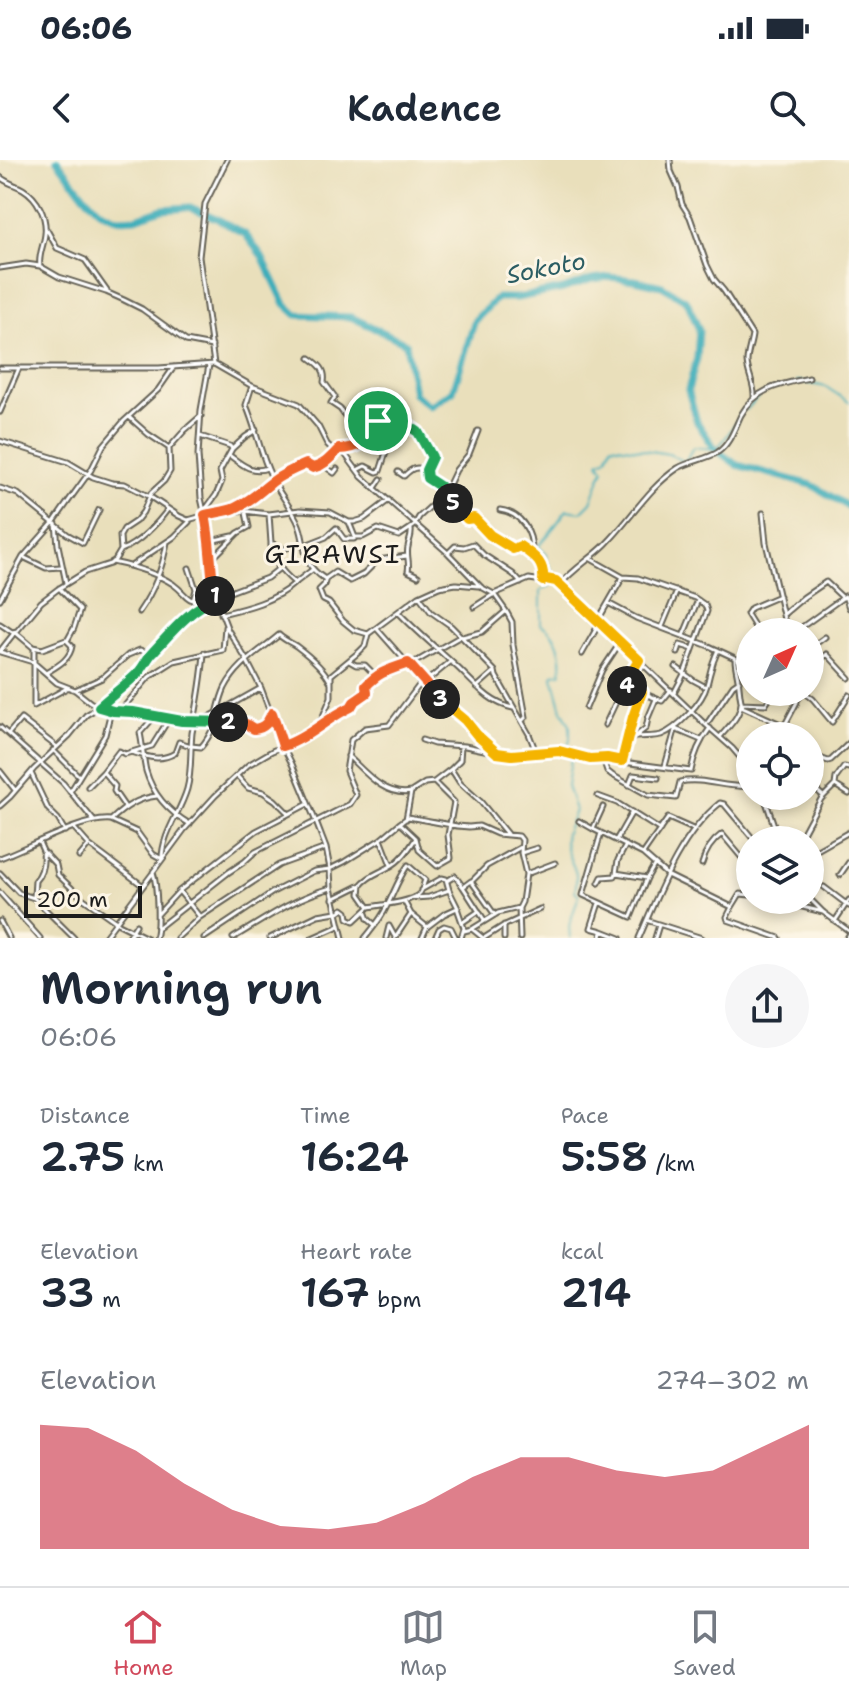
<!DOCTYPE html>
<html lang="en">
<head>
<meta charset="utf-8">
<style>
  body { margin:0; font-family:"Shantell Sans",sans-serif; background:#f6f6f7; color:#1f2937; height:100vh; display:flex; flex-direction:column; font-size:30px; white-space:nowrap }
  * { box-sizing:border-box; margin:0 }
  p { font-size:26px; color:#747a83 }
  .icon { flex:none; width:44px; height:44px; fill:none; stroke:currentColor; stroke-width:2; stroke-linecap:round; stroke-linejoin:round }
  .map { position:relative; height:778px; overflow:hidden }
  .sheet { display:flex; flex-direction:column; background:#fff; flex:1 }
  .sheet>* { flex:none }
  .needle { width:52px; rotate:45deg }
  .buttons { position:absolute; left:736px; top:458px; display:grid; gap:16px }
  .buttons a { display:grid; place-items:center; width:88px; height:88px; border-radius:50%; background:#fff; box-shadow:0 4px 12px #0003; font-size:40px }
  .scale { position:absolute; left:24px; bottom:20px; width:118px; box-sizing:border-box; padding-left:8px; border:4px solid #1c1c1c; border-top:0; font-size:22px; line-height:28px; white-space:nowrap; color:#1c1c1c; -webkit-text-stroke:6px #fcf5e5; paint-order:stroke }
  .pin { position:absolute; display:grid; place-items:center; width:68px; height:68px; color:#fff; margin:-34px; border:4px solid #fff; border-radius:50%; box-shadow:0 2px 8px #0007 }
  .km { position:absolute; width:40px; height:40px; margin:-20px; border-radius:50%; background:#222; color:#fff; font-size:22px; line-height:40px; text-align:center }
  .round { display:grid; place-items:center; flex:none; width:84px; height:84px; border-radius:42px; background:#f6f6f7 }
  .headline { display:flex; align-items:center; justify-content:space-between; height:136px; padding:0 40px }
  h1 { font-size:44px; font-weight:600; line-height:60px }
  .metrics { display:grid; grid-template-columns:repeat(3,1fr); gap:12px; height:136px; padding:8px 40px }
  .metrics div { display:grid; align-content:center }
  .metrics b { font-size:40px; font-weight:600 }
  .metrics small { font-size:22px; font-weight:400 }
  .metrics p { font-size:22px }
  .chart { height:224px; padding:16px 40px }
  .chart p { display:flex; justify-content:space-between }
  .chart svg { width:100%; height:144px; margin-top:8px; fill:#d1495b; opacity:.7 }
  .status { display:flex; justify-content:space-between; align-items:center; height:56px; padding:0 40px; background:#fff; direction:ltr }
  .status svg { height:22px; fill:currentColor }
  header { display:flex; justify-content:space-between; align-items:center; height:104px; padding:0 40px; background:#fff; font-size:36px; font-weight:600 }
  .tab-bar { display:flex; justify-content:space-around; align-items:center; height:112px; border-top:2px solid #e0e1e3; background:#fff; font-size:22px; color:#747a83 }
  .tab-bar a { display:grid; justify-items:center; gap:4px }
  .tab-bar .selected { color:#d1495b }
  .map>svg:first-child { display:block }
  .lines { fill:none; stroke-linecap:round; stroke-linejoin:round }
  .stream { stroke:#3eadba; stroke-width:2 }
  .river { stroke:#3eadba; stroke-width:7 }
  .minor-casing { stroke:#646054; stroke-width:7 }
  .minor { stroke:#fff; stroke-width:3 }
  .split-1-casing { stroke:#fff; stroke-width:16 }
  .split-2-casing { stroke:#fff; stroke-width:16 }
  .split-3-casing { stroke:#fff; stroke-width:16 }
  .split-4-casing { stroke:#fff; stroke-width:16 }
  .split-5-casing { stroke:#fff; stroke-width:16 }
  .split-6-casing { stroke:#fff; stroke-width:16 }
  .split-1 { stroke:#f0652b; stroke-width:10 }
  .split-2 { stroke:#22a559; stroke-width:10 }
  .split-3 { stroke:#f0652b; stroke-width:10 }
  .split-4 { stroke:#f5b400; stroke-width:10 }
  .split-5 { stroke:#f5b400; stroke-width:10 }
  .split-6 { stroke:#22a559; stroke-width:10 }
  .labels { text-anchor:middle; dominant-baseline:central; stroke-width:6; stroke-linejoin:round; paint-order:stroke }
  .water-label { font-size:24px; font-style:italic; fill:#2b5d63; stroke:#fcf5e5 }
  .quarter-label { font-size:26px; letter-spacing:2px; fill:#1c1c1c; stroke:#fcf5e5 }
</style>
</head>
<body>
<div class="status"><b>06:06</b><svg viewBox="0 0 49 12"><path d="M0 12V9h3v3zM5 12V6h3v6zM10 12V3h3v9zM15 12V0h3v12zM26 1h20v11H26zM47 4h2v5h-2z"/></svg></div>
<header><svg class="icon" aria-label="back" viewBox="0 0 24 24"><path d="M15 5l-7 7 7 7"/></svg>Kadence<svg class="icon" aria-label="search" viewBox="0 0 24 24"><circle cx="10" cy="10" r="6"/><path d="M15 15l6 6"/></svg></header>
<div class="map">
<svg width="849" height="778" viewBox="0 0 849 778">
  <rect width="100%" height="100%" fill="#fcf5e5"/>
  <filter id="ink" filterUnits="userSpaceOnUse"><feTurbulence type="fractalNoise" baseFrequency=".0125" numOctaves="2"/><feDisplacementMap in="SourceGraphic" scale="16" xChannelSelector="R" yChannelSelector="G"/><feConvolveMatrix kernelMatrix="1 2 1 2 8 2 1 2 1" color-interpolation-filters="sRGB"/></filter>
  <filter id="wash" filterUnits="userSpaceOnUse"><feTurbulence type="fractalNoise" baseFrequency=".006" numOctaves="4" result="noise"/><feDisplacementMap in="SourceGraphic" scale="32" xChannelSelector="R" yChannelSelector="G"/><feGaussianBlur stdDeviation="1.8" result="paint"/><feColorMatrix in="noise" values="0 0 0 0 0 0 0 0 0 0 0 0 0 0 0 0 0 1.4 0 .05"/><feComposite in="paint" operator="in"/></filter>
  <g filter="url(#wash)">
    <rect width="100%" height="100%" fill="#e9dfbb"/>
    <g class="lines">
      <path class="stream" d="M797,221L826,227L849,242
        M746,250L758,237
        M570,778L569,766L579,735L575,731C580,709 570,705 566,687C562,673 572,662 575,650L567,626L571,599L567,589L570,579V565L562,550L553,517V514L561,513C563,496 558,472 541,465V431L553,424C556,415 551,408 546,400L547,395L538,386C549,376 557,362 567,350L581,352L591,342L602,313L604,310L599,302L607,298L612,285L669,294L685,302L693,287L715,289C726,281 729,271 737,261"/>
      <path class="river" d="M57,0L84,35L100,51L118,59L136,58L162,49L190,47L216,58L245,74L262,96L285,144L297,155L351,157L406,183L414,234L430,246L453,231L475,160L497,138H517L563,129L592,119L609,117L635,120L662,126L687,141L699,170L697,198L688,230L697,262L715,289L737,305L812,325L849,347"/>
    </g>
  </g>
  <g filter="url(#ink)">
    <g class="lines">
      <g class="minor-casing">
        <path id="minor" d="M670,0L671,11L678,27L682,44L690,57L707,105L714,119L724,131L752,175C751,184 747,193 747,202C748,215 755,225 754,237
          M0,17C7,23 16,25 23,29C38,38 47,57 45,74C44,85 38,95 40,106
          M47,70L57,88L85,100L107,131
          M0,108L26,104L40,106L59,117L106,132L124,140L142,149L186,181L212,186
          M310,198C320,205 326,210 324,222L335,237L331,243L340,249L345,256L369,257L378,261
          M214,204L199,97L205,44L227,0
          M209,205L201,250L198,295L201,338L210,378V401L216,439L228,470L246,499L261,528L283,586L292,604L316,662L326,688L330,709L331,728L343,778
          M0,208H159L214,204L252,226L299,244L318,266L327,284L332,289L342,290L362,317L448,393L481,427L494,434L529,419L543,421L546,419L556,421L706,565L732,588L750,609
          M252,226L246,245C256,268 260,293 271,316C278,333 293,349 299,365C308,389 299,402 325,419L335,412L350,421L364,414L378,400L407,396
          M0,252L19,208
          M129,257L148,274L169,288
          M200,276L230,286L232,289
          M0,281L68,302L93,317L112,323L125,324L152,338L179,356L188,360L227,349L269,354L300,350L330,352L349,362H354L364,359L389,340
          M342,290C354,287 364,285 372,275C381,265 378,256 391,248C400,261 408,262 418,272C425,278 428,289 432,297L426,310L428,320L441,327L467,359L474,358L481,364L490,375L513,389L520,386C534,395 545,402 543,421
          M229,295C241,304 252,314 267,308
          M323,305L334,313L337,309
          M359,309L365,306L377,312L380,311L390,280L406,263
          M398,312L404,316C412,308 416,306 426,310
          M0,328L18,334L67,374L83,383L99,350
          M375,328L381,319
          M205,350L216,335L222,321L220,311L232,289L245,277L256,270
          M232,350L258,335L284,314L306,304L313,308C325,305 330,298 338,290
          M500,350C522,353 533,373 532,394
          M763,353L766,383L787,472
          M269,354L271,383L284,389L303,383
          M349,362L355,377
          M56,364L58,385L66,423
          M411,369C412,378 409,379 408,387C406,395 410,403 408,411L418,416
          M210,381L233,376
          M271,383C270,398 283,413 295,423L312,410
          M303,386L326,377L336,368L344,379H354L356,377H363L378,369L399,376L414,366L419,357L445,333L456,310L469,294L478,271
          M121,390C138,384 158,363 168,349
          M448,393L455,386L464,387L473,384L484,395L513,414L521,423
          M23,397L46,408L60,407
          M212,399L238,373L249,367L246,353
          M591,399L623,417L638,418L695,438L705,445L707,451L684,514L674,533
          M112,402C132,406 156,413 173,424C188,435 182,438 204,444
          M131,406L174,377L189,362
          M189,408L196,429L193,441
          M326,418L324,425L319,430L323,440L329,443L343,461L354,470L368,474
          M560,425C573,409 591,399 606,384C631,359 648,328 678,308C690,301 708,299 718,292C730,284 735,267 741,255C756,228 781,224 809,218
          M59,428L80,450L74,468L67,481
          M419,436L431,452L451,466L495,511L496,516L529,574L536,592
          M0,439L23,397L54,362L70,339L91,310L103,286L124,261L158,230L174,207
          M608,443L636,458L709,486L750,505
          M506,451L512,462L513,485L526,557L522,561
          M139,452C153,432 163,407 167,382
          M398,452C417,472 438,489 458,508C475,524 489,543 513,548
          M221,454C247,448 275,441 295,423
          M784,454L804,437L826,422L843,438
          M597,462L623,417
          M0,464L12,472L17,471L41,442L58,429L85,412L110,404L115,400L121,390L120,376L124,369L136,361L143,352L151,333L164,321L170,311L169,288L185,270L201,256
          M662,467L677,431
          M377,469L439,539L465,560L477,575L497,593L512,595L559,591L590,599L607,598L622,601L627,583L646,568L648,558L656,539
          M758,472L747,454L751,448L779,436
          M795,472L845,436L849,448
          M683,476L698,440
          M462,477L482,472L506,451L494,434L474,447
          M33,487L42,489L66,480L72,486C70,500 57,506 46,513
          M810,488L825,477
          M0,491L15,472L34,488V546L67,528
          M0,492L33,502L57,523L75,530L90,542L99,547L113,551L133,552L172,560L202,561L261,528
          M678,493L680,485L693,489
          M582,494L599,464
          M735,499C735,506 737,512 738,519C740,529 739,538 743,547L785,566
          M741,500L743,495L750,488
          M349,501L356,505H365L376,516
          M810,506L813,507L827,494L849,518
          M676,507L693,520L706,527
          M425,521L433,516L450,502
          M624,525L662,541L671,530
          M477,527L495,511
          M75,530L102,518L128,495L140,490L150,494L165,481L175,467L204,444L222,435L267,418L281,407
          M798,539L804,532L813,539L832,562L849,535
          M586,548L602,510L620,483
          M122,549L149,517L174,501L223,490L225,467
          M155,556L140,573C143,586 143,599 146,611C153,635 169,652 190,664
          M207,561C223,562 239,560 254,569C265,568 268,562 272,553
          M322,565L351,547L354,542L367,533L366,526L376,516L386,509H394L419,500L461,476
          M605,565L624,525L639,500
          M706,565L733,525L739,521
          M0,567L63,623L94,661
          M675,569L701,580
          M9,573L21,559L57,587
          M779,576L797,542V532
          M636,577C644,576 654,577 661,575C677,569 703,542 707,525C711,510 711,505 718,490
          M720,577C728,567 740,557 741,543L766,544L774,532
          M422,580L434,584L465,586L494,592
          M628,582L633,557L642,532
          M53,590L79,616
          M131,592C147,597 160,602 175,593L179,582L191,586L201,587C219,566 215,550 225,528C237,504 259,492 279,475C284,480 290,482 296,486C308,495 323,507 330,521
          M348,596C366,613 385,637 411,632
          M810,596L812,595L828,601L831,600L849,583
          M603,599L607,611L612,615L648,635L676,638L680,622C704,617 727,629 750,626
          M623,602L691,611C694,594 700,581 710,568
          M665,606L676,567
          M451,609L460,600L461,586
          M0,611L15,630
          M103,612L115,626L114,631L125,647
          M31,613L48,649L58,659L65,671
          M237,616L248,628L263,632L275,640L288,653
          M434,622L451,609L460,623L480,641L507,674
          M810,624L822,635
          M629,625L633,615L658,618
          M835,625L849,634
          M88,627L103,612L119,591L125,594L152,586L169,559
          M70,632L105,575L111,551
          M598,636L617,643L660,670
          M764,636L779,680
          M0,646L10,637L34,609L69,576L86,555L99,547L139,512L151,494
          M603,647L593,669L643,694L667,715L732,747L727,757L728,760L779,778
          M406,659L411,632L425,623L434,622L454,642L448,675L451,698L437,706L419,690L416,678
          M111,660L137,672L153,694L162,699C162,674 180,653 187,629C192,611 190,592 192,573C197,547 202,521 204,493
          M579,661L593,669
          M400,663L408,657L457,666L469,667L479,666L497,674L519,676L522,680L521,693L526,714L522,742L519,748
          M74,668L89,685L142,725
          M601,673L583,735L631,757L647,718
          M616,680L632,652
          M762,680L774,668
          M799,680L821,639L835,625L836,618L844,607L849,608
          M39,682L43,691L56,705L58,715L81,737L119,764L147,778
          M521,693L537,688
          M643,694L668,658L693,669
          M810,694L849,672
          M79,697L89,685
          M0,698C27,688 84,657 111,660C125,647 138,638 157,636
          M702,704C705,692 711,682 722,674L742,698H744L750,693
          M0,713L19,733L34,738L74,778
          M616,713L618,700L626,685
          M526,714L555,703
          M840,715L849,702
          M447,721L455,716L463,727L471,721L495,755
          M472,721L487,706L521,687
          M599,723L602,717L615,716L616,713L647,718L655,704
          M463,727L485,761
          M824,727L849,746
          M449,730L458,748
          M179,731L256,671L308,644
          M0,733L40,778
          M34,736L35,721C43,713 44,702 43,691
          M414,738L429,737L449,730L446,719L442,718L421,730
          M333,739L361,725
          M810,739L823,752L849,771
          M774,740L823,752
          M404,741L411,754
          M599,743L591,768L602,771L601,778
          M732,747L740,734L750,735
          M365,751L368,759L375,765
          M337,753L343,749L347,752L348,758L354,761L369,747
          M158,754L179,731L200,757
          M0,761L9,778
          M649,761L702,778
          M835,761L849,740
          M463,762L479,751
          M159,767L229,712L244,702L255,692L350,644L356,635L346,611L351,580L365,568L389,565L423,520
          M427,767L444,754L457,748L464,768L461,778
          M472,769L498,753L519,748L520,778
          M464,771L472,769L483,778
          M602,771L620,778
          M104,778L152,714
          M128,778L136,765
          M155,778C159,766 157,724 153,712L184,670L215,636L248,605L272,591L303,578L318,568L331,537V515L359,492L365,486L368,474L419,436L439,427L456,424L478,426
          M177,778L200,757L279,705L326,688
          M204,778L273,732L314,711L330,709L344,702L381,679L391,705
          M233,778C265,759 294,738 331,728
          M270,778L318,755L336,752
          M312,778L339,766
          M365,778C373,768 382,758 387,746C394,732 399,718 408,705L425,720C423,724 423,729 420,733C414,742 380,745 369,747L360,734L361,725C369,715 379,713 389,707C401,701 409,689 416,678L400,663L381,679
          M386,778L389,766L395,777
          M395,778L411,754L427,767L422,778
          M435,778L439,769L444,766L451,768L456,778
          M484,778L503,766L540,749
          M504,778V765
          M639,778C659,732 680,675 720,643L724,644L754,680
          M655,778L659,765
          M847,778L849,775"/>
      </g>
      <use href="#minor" class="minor"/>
    </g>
  </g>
  <g class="lines" filter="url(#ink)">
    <g class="split-1-casing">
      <path id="split-1" d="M215,436C210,409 211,382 205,355C213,353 229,351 235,348C250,341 260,332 272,322C282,314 294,309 306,304L313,308C325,305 331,297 339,289C358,289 372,280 378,261"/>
    </g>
    <g class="split-2-casing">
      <path id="split-2" d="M215,436L216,439C191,447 170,474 153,492C147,498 144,507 138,513C126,525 112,535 99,547L113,551L133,552L182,561L228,562"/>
    </g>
    <g class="split-3-casing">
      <path id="split-3" d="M228,562L246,564L254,569C265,568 268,562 272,553L283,586C308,578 327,558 351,547L354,542L367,533L366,526C380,511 389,510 408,503L440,539"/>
    </g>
    <g class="split-4-casing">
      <path id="split-4" d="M440,539L465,560L477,575L497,593L512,595L559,591L590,599L607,598L622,601L633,557L642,532L627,526"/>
    </g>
    <g class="split-5-casing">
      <path id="split-5" d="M453,343L467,359L474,358L490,375L513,389L520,386C534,396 545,402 543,421L546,419L556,421L639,500L624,525L627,526"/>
    </g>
    <g class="split-6-casing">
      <path id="split-6" d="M378,261L388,249L391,248L400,260L418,272L432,297L426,310L427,318L441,327L453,343"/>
    </g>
    <use href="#split-1" class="split-1"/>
    <use href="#split-2" class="split-2"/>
    <use href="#split-3" class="split-3"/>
    <use href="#split-4" class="split-4"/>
    <use href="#split-5" class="split-5"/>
    <use href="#split-6" class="split-6"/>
  </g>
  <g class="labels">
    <g class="water-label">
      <text transform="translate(546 108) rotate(-11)">Sokoto</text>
    </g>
    <g class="quarter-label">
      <text x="333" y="393">GIRAWSI</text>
    </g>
  </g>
</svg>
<div class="buttons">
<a><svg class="needle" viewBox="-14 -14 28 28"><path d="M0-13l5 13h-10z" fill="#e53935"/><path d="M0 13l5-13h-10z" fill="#747a83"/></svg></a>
<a><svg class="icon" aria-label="locate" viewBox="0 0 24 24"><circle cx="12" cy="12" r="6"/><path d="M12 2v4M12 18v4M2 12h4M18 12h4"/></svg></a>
<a><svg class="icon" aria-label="layers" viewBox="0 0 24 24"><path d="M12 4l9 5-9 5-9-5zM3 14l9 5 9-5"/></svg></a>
</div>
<div class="scale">200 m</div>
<div class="pin" style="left:378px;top:261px;background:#1e9e55"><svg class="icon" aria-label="arrive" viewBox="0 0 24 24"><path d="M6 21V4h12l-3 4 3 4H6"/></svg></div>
<b class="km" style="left:215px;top:436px">1</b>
<b class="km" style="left:228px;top:562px">2</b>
<b class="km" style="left:440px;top:539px">3</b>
<b class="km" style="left:627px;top:526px">4</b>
<b class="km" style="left:453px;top:343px">5</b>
</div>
<section class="sheet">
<div class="headline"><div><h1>Morning run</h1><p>06:06</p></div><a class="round"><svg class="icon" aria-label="share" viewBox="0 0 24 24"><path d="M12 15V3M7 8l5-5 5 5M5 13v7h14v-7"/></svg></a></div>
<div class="metrics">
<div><p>Distance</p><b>2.75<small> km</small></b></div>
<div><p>Time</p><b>16:24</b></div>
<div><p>Pace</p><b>5:58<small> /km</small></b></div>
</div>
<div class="metrics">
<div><p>Elevation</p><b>33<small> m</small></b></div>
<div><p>Heart rate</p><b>167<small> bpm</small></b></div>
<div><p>kcal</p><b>214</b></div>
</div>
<div class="chart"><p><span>Elevation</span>274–302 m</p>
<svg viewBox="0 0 160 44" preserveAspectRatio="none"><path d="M0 44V6L10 7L20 14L30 24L40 32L50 37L60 38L70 36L80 30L90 22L100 16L110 16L120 20L130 22L140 20L150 13L160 6V44z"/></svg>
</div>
</section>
<nav class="tab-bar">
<a class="selected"><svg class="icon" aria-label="home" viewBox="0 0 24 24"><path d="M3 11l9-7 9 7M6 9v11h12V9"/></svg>Home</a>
<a><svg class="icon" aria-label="map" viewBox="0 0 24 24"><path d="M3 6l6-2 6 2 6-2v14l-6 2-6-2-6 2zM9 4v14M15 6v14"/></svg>Map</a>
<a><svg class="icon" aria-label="saved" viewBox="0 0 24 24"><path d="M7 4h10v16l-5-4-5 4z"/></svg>Saved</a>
</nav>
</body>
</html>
